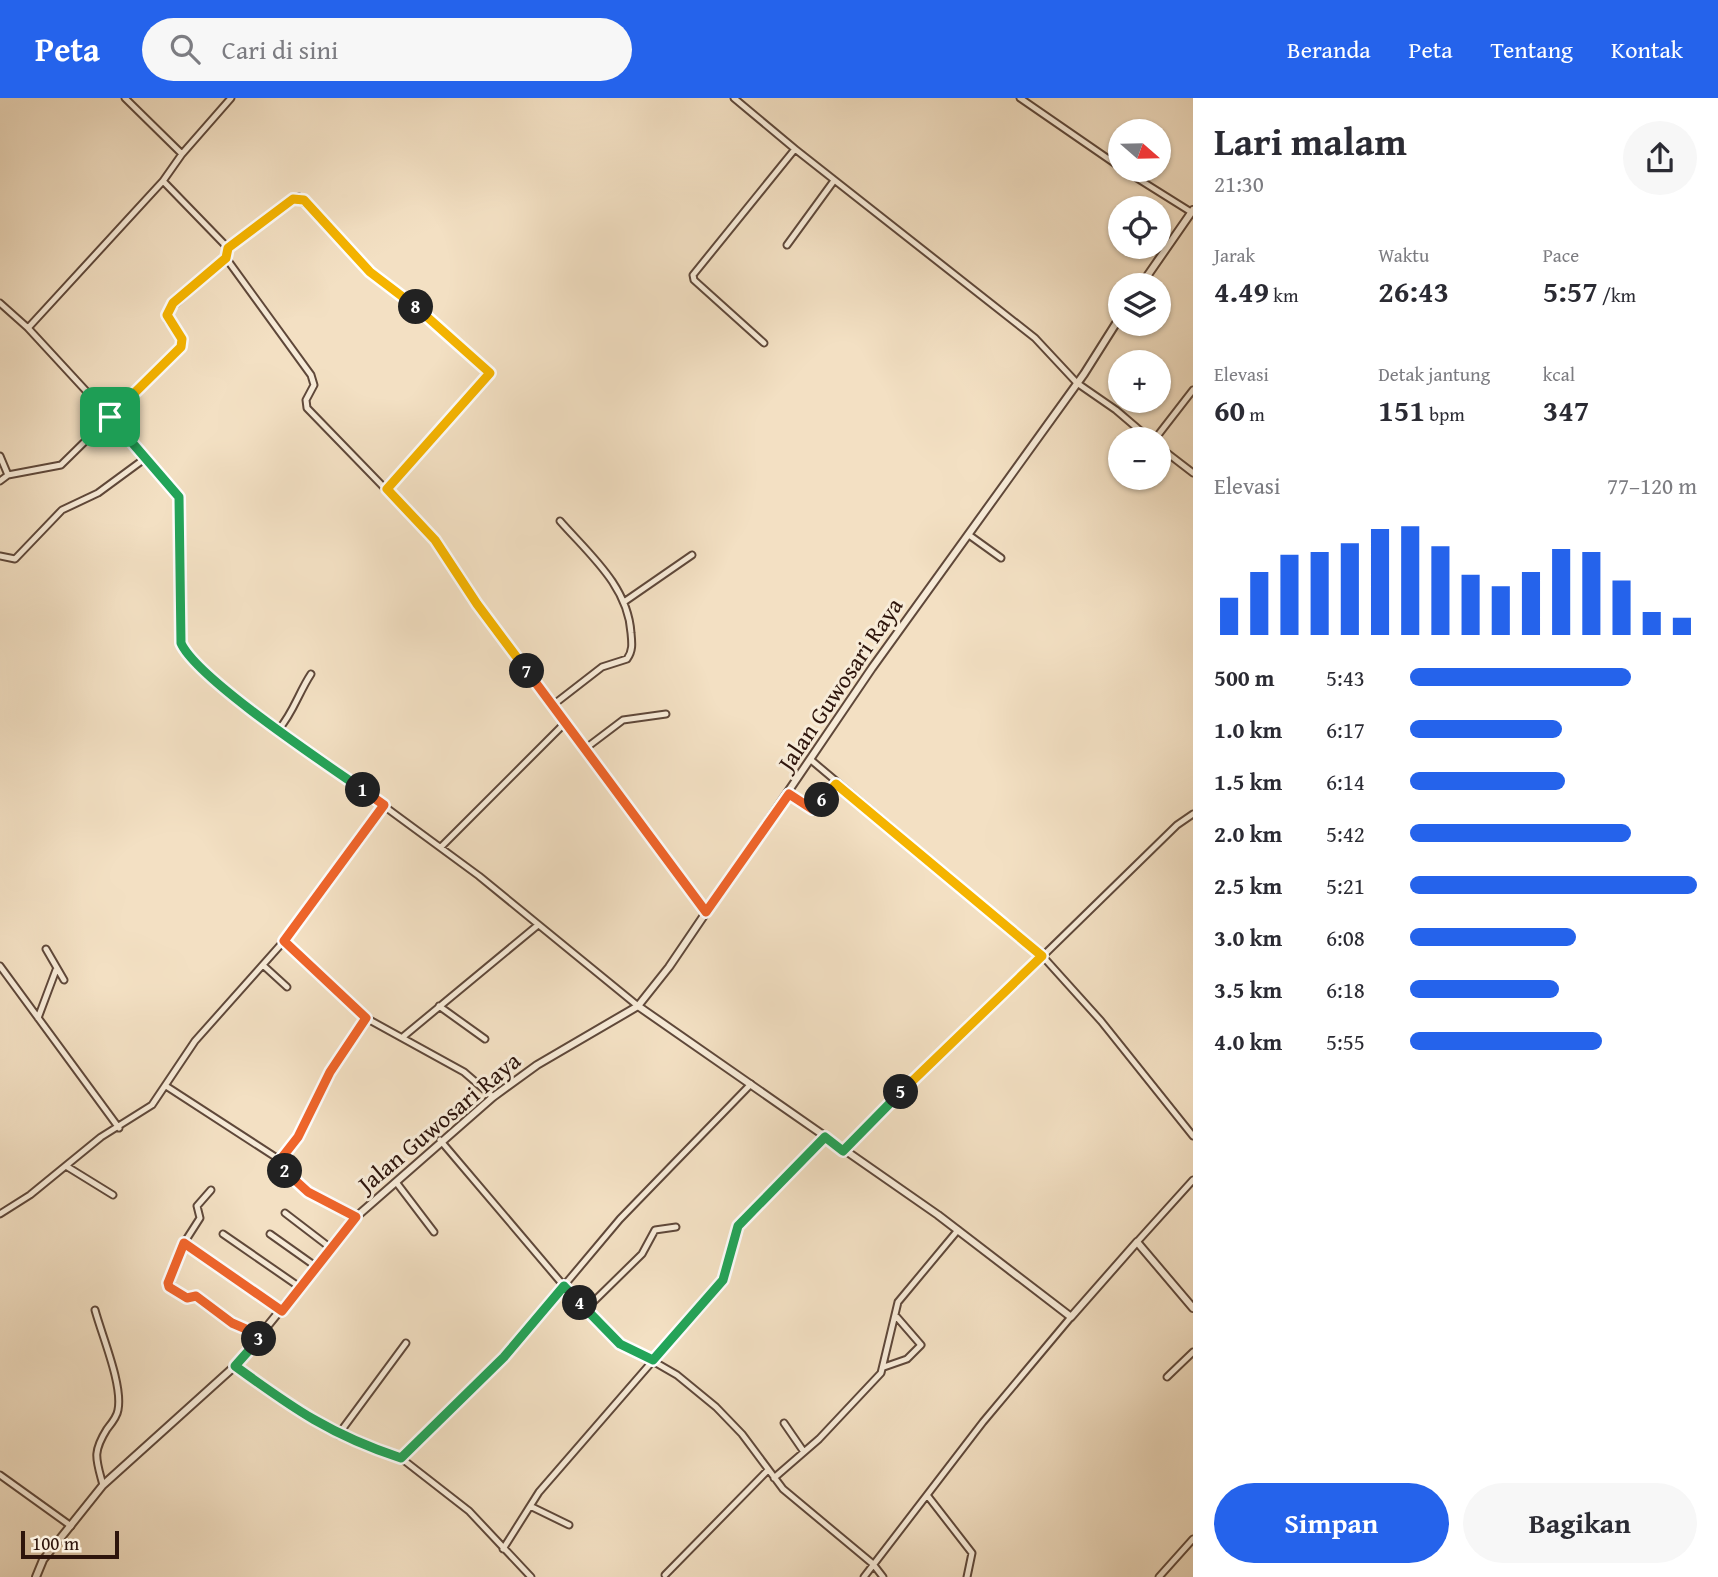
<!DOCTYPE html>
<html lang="id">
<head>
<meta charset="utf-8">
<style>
  body { margin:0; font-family:"Gentium Book Plus",serif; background:#f7f7f7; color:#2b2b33; height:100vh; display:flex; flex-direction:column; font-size:26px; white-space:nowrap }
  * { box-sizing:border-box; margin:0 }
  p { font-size:23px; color:#7c7c81 }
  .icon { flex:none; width:38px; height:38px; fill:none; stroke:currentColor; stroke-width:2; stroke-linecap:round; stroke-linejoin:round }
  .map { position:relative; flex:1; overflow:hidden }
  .side { display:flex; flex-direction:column; background:#fff; width:525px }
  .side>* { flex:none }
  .needle { width:46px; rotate:110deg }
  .fabs { position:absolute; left:1108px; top:21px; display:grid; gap:14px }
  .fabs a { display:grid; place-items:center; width:63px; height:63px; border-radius:50%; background:#fff; box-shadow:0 2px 5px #0004; font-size:35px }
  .scale { position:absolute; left:21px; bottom:18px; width:98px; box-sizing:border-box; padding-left:7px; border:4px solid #2e150c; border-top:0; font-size:19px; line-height:24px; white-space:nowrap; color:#2e150c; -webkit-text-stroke:5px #f7ebd8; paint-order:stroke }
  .pin { position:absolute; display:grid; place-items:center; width:60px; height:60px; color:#fff; margin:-30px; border-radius:14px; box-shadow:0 4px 10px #0006 }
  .km { position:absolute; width:35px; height:35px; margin:-18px; border-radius:50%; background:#222; color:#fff; font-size:19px; line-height:35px; text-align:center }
  .round { display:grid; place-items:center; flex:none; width:74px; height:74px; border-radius:37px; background:#f7f7f7 }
  .headline { display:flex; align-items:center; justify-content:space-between; height:119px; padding:0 21px }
  h1 { font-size:38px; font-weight:800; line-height:52px }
  .stats { display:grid; grid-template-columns:repeat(3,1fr); gap:10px; height:119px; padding:7px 21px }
  .stats div { display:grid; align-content:center }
  .stats b { font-size:30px; font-weight:800 }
  .stats small { font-size:19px; font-weight:400 }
  .stats p { font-size:19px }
  .chart { height:196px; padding:14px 21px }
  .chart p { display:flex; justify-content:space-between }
  .chart svg { width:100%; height:126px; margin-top:7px; stroke:#2563eb; stroke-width:6 }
  .action { display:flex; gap:14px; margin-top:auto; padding:14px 21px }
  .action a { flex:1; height:80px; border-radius:42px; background:#2563eb; color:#fff; font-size:28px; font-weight:800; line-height:80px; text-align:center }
  .action a+a { background:#f7f7f7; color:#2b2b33 }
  ul { padding:0 21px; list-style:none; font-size:23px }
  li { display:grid; grid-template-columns:112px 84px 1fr; align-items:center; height:52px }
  li i { height:18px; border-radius:9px; background:#2563eb }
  header { display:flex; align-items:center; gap:42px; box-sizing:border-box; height:98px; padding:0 35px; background:#2563eb; color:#fff }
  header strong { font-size:33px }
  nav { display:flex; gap:38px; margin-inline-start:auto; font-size:24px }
  .search { width:490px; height:63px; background:#f7f7f7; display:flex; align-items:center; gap:18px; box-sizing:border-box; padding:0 24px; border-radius:38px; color:#7c7c81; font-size:26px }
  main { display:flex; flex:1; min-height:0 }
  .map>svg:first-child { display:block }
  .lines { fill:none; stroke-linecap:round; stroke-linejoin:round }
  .minor-casing { stroke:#5f483a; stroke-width:9 }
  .tertiary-casing { stroke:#5f483a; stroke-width:10 }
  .minor { stroke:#f7ebd8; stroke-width:5 }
  .tertiary { stroke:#f7ebd8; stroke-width:6 }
  .split-1-casing { stroke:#fff; stroke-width:14 }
  .split-2-casing { stroke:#fff; stroke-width:14 }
  .split-3-casing { stroke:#fff; stroke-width:14 }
  .split-4-casing { stroke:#fff; stroke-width:14 }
  .split-5-casing { stroke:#fff; stroke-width:14 }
  .split-6-casing { stroke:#fff; stroke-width:14 }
  .split-7-casing { stroke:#fff; stroke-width:14 }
  .split-8-casing { stroke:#fff; stroke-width:14 }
  .split-9-casing { stroke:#fff; stroke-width:14 }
  .split-1 { stroke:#22a559; stroke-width:9 }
  .split-2 { stroke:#f0652b; stroke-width:9 }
  .split-3 { stroke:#f0652b; stroke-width:9 }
  .split-4 { stroke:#22a559; stroke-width:9 }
  .split-5 { stroke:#22a559; stroke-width:9 }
  .split-6 { stroke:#f5b400; stroke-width:9 }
  .split-7 { stroke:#f0652b; stroke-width:9 }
  .split-8 { stroke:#f5b400; stroke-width:9 }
  .split-9 { stroke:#f5b400; stroke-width:9 }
  .labels { text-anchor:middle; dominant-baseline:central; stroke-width:6; stroke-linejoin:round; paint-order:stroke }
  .street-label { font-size:24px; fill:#2e150c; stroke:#f7ebd8 }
</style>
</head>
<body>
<header>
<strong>Peta</strong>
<div class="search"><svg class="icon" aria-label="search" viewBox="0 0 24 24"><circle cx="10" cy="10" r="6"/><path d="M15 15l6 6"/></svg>Cari di sini</div>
<nav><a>Beranda</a><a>Peta</a><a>Tentang</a><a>Kontak</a></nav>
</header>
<main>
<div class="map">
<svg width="1193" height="1479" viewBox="0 0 1193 1479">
  <rect width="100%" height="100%" fill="#f3e0c3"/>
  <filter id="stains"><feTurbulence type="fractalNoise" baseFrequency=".00286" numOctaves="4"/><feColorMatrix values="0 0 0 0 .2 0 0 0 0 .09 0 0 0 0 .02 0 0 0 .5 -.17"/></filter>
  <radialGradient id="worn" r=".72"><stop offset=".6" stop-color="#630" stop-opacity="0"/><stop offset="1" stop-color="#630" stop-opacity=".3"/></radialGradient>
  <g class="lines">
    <g class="minor-casing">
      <path id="minor" d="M125,0L182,56L163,83L228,150L226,160L311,277L314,287L306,302L307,310L435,442L477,506L706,814
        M734,0L795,51
        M1020,0L1120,69
        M182,56L231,0
        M1124,72L1191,114
        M787,147L833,84
        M228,150L299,99L384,187L426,216L490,273L387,391
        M0,205L28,230L147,359L179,399L181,546L187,555L214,583L479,778L638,908
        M28,230L163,83
        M764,245L694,182L693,177L795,51L1035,240L1077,285L1116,312L1150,341
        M1155,341L1193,292
        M1158,348L1193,375
        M0,358L8,377L0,383
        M8,377L61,367L181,249L182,241L168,223V213L226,160
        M969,437L1001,460
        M0,458L15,461L62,412L98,395L147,359
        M624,504L692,457
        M553,607L602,569L627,561C633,553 632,545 631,535C628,488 589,456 560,423
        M279,631C293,615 299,594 311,576
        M586,650L623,622L666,616
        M811,662L1037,852L1101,923L1193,1038
        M789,696L814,711L836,686
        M384,707L284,843L366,920L464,974L493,999
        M441,749L566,624
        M46,851L64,882
        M0,868L119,1030
        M264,868L287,889
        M439,908L485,941
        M38,920L56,872
        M404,938L538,827
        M166,988L280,1062C295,1093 327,1105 356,1119
        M440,1042L564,1188L613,1240L677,1277L716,1309L742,1336L783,1391L873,1466L883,1479
        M843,1053L1177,727L1193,716
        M280,1062L298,1039L330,974L366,920
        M66,1068L113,1097
        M396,1084L434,1134
        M211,1092L197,1108L200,1120L184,1145L282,1213
        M285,1115L332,1151
        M0,1116L30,1097L101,1039L152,1007L195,943L284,843
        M223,1136L301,1190
        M270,1136L318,1170
        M1137,1144L1193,1082
        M184,1145L169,1189L187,1200L196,1198L232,1225L262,1238
        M586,1211L642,1156L655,1132L676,1129
        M95,1212C102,1238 123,1287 118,1312C117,1319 111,1326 107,1331C92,1355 96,1361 103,1387
        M235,1268C294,1311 331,1337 401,1360L504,1259L620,1121L751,986
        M884,1269L907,1261L921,1247L895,1217
        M1167,1279L1193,1254
        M784,1325L804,1354
        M338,1337L406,1245
        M401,1360L469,1413L531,1479
        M0,1377L71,1428
        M774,1380L819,1341L881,1275L898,1204L958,1132
        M927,1397L972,1455L967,1479
        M530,1408L569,1427
        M503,1451L539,1394L723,1182L738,1128L825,1039
        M665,1477L768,1372
        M864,1479L983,1324L1071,1219
        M1159,1479L1193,1441"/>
    </g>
    <g class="tertiary-casing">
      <path id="tertiary" d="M1141,187L1193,112
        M638,908L938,1117L1071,1219L1137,1144L1193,1210
        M36,1479L43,1462L103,1387L235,1268L356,1119L493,999L537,967L638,908L669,869L872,570L1084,276L1120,219"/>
    </g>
    <use href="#minor" class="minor"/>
    <use href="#tertiary" class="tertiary"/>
  </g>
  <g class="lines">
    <g class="split-1-casing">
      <path id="split-1" d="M110,319L179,399L181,545C196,580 326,666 363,692"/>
    </g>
    <g class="split-2-casing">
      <path id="split-2" d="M285,1073L280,1062L298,1039L330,974L366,920L284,843L384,707L363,692"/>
    </g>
    <g class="split-3-casing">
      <path id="split-3" d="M259,1241L262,1238L232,1225L196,1198L187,1200L169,1189L168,1185L184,1145L282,1213L356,1119L308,1094L285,1073"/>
    </g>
    <g class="split-4-casing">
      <path id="split-4" d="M259,1241L235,1268C294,1311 331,1337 401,1360L504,1259L564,1188L580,1205"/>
    </g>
    <g class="split-5-casing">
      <path id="split-5" d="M580,1205L620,1246L653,1262L723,1182L738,1128L825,1039L843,1053L901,994"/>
    </g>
    <g class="split-6-casing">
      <path id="split-6" d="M822,702L836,686L1042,858L901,994"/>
    </g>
    <g class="split-7-casing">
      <path id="split-7" d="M527,573L706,814L789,696L812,711L822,702"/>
    </g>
    <g class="split-8-casing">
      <path id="split-8" d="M416,209L490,275L387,391L435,442L477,506L527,573"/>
    </g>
    <g class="split-9-casing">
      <path id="split-9" d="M110,319L181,249L182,241L167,217L173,205L226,160L228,150L293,101L304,102L370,174L416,209"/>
    </g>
    <use href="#split-1" class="split-1"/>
    <use href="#split-2" class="split-2"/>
    <use href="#split-3" class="split-3"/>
    <use href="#split-4" class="split-4"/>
    <use href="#split-5" class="split-5"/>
    <use href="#split-6" class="split-6"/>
    <use href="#split-7" class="split-7"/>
    <use href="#split-8" class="split-8"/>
    <use href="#split-9" class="split-9"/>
  </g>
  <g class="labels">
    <g class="street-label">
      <text transform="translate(840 586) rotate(-56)">Jalan Guwosari Raya</text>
      <text transform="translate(439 1024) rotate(-40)">Jalan Guwosari Raya</text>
    </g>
  </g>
  <rect width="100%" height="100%" filter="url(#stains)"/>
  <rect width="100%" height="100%" fill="url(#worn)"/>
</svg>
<div class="fabs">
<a><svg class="needle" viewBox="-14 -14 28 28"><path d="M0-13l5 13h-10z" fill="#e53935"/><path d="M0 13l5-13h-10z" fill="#7c7c81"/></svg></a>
<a><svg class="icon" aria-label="locate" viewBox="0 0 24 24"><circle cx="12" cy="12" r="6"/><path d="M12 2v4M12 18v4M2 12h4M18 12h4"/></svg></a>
<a><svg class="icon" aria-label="layers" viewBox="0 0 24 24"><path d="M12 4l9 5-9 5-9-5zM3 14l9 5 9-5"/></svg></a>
<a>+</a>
<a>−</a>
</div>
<div class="scale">100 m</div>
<div class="pin" style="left:110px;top:319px;background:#1e9e55"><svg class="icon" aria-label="arrive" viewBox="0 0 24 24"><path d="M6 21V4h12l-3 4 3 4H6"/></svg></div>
<b class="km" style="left:363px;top:692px">1</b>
<b class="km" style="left:285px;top:1073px">2</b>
<b class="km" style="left:259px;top:1241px">3</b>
<b class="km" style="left:580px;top:1205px">4</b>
<b class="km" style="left:901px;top:994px">5</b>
<b class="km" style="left:822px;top:702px">6</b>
<b class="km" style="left:527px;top:573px">7</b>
<b class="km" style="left:416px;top:209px">8</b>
</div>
<section class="side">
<div class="headline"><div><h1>Lari malam</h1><p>21:30</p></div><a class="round"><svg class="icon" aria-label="share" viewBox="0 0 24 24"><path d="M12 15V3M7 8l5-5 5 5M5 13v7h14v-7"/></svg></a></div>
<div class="stats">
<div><p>Jarak</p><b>4.49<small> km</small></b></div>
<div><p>Waktu</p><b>26:43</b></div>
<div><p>Pace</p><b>5:57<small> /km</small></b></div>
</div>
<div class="stats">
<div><p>Elevasi</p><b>60<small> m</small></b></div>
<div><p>Detak jantung</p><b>151<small> bpm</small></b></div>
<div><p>kcal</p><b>347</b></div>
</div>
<div class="chart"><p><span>Elevasi</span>77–120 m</p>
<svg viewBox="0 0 160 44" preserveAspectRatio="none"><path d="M5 44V31M15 44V22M25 44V16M35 44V15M45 44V12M55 44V7M65 44V6M75 44V13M85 44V23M95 44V27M105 44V22M115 44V14M125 44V15M135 44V25M145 44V36M155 44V38"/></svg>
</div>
<ul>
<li><b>500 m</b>5:43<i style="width:77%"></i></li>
<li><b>1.0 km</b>6:17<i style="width:53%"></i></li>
<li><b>1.5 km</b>6:14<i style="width:54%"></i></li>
<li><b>2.0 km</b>5:42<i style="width:77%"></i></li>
<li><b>2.5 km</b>5:21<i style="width:100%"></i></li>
<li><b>3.0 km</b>6:08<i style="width:58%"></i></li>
<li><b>3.5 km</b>6:18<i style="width:52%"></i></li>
<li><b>4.0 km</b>5:55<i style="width:67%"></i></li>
</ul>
<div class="action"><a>Simpan</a><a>Bagikan</a></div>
</section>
</main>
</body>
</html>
